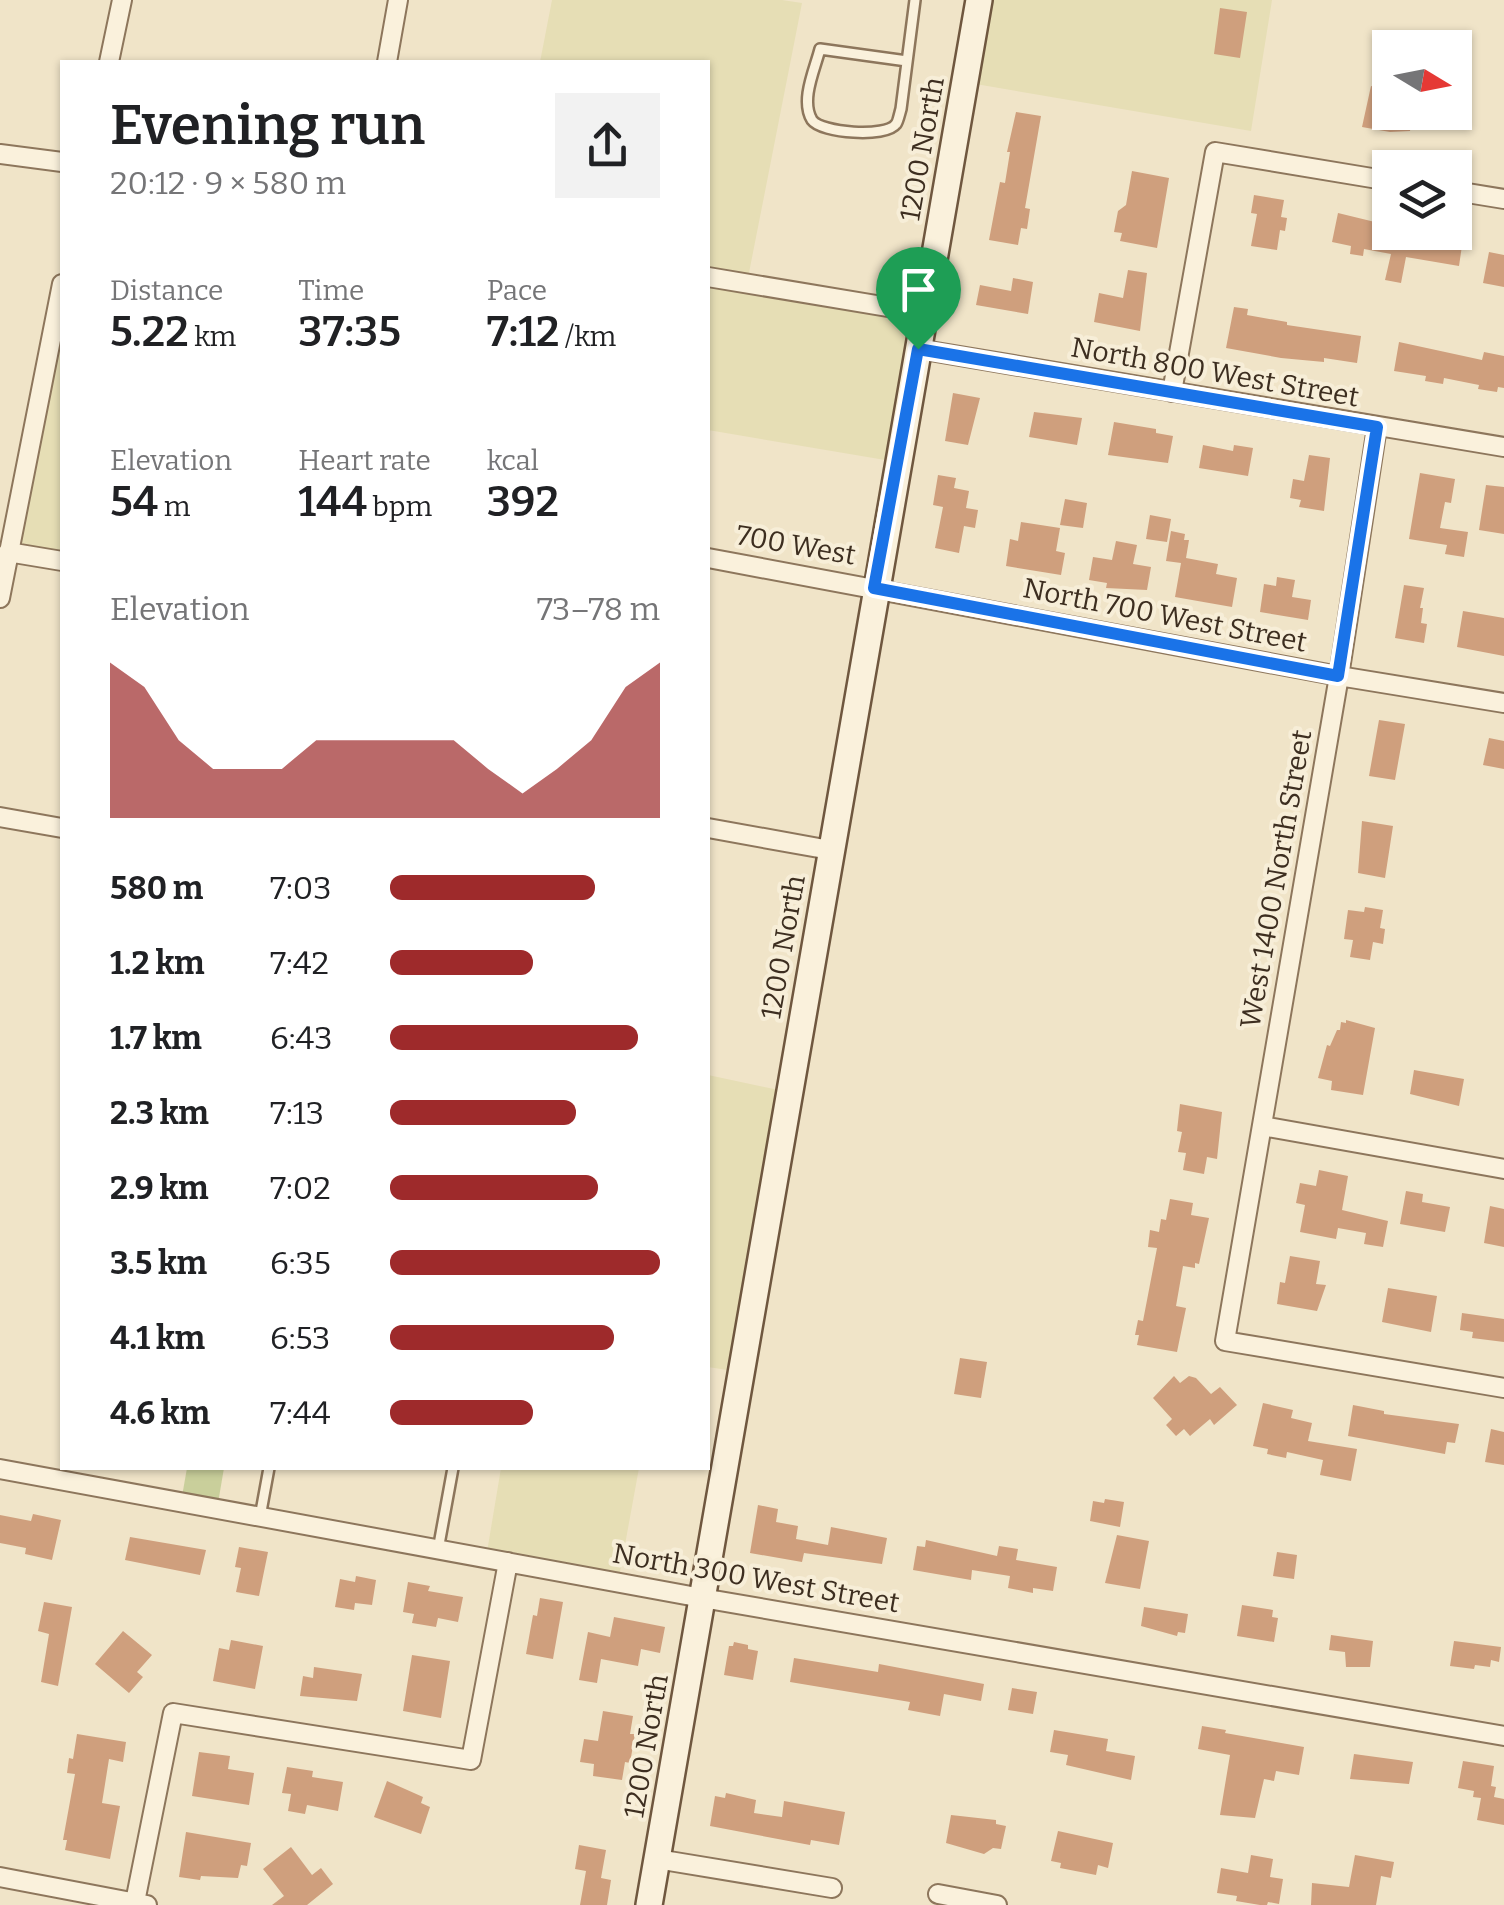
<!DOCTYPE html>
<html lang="en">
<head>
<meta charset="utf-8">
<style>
  body { margin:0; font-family:Bitter,serif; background:#f2f2f2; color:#202124; height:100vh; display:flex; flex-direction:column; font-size:38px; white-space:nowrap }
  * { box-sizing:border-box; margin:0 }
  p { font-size:32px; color:#757577 }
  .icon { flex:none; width:55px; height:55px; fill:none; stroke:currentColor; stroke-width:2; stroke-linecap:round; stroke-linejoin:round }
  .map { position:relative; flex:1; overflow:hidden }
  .drawer { position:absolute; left:60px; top:60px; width:650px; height:1410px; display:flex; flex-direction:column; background:#fff; border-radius:0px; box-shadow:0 2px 8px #0004 }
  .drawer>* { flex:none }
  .needle { width:65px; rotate:100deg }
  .controls { position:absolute; left:1372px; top:30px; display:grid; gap:20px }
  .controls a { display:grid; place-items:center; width:100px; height:100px; border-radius:0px; background:#fff; box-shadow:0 2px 8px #0004; font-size:50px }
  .pin { position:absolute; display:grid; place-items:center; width:85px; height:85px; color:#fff; margin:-102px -42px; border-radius:50% 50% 50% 0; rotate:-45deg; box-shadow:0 0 10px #0007 }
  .pin .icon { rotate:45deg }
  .round { display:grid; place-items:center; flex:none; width:105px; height:105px; border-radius:0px; background:#f2f2f2 }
  .headline { display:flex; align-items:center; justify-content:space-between; height:170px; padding:0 50px }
  h1 { font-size:55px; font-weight:600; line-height:75px }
  .figures { display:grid; grid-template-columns:repeat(3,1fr); gap:15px; height:170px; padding:10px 50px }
  .figures div { display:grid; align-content:center }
  .figures b { font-size:42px; font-weight:600 }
  .figures small { font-size:28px; font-weight:400 }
  .figures p { font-size:28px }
  .chart { height:280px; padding:20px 50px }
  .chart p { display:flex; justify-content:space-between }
  .chart svg { width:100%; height:180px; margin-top:10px; fill:#9e2a2b; opacity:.7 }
  ul { padding:0 50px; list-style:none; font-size:32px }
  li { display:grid; grid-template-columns:160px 120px 1fr; align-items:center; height:75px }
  li i { height:25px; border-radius:12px; background:#9e2a2b }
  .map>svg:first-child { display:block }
  .farmland { fill:#e6deb5 }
  .green { fill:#c9cf9b }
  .building { fill:#cf9f7d }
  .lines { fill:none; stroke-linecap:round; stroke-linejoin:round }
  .lane-casing { stroke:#8d765c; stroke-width:14 }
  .street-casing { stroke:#8d765c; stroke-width:22 }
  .secondary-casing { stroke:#6f573f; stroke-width:30 }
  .lane { stroke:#faf1dc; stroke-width:9 }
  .street { stroke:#faf1dc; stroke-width:18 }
  .secondary { stroke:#faf1dc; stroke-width:25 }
  .route-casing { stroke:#fff; stroke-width:20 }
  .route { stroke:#1a73e8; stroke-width:12 }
  .labels { text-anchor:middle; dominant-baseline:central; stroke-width:8; stroke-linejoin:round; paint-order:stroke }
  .street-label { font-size:28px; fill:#3d2e20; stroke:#f7eed8 }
</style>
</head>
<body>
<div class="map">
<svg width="1504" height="1905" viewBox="0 0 1504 1905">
  <rect width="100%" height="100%" fill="#f0e4c8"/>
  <path class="farmland" d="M552,0H782L802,3L747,283L924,313L897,462L708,430V62H540Z
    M979,0H1272L1251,131L964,82Z
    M62,284V561L8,552Z
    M708,1075L788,1092L740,1372L708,1367Z
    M501,1468H639L618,1583L486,1558Z"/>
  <path class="green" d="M187,1468H224L217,1509L181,1502Z"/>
  <path class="building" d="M1220,8L1247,12L1240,58L1214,54Z
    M1371,86L1390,90V112L1413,114L1410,131L1390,132L1362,127Z
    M1016,112L1041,116L1025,208L1030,209L1027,229L1021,228L1018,245L989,240L1000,182L1005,183L1010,152H1007Z
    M1132,171L1169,178L1157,248L1120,241L1122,233L1114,232L1118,211L1126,205Z
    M1254,195L1284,200L1281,217L1287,218L1285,231L1280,230L1277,250L1251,246L1257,214L1251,213Z
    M1338,213L1379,223V226L1388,228L1387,234L1414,239L1415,232H1434L1463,239L1459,266L1406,257L1401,283L1385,280L1391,254L1364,249L1363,256L1350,254L1351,246L1332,242Z
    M1489,252L1504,255V287L1483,283Z
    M1128,270L1147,273L1140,331L1094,322L1099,293L1123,298Z
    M1013,278L1033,282L1028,314L976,305L980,285L1011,291Z
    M1234,307L1248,309L1247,315L1287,322V325L1361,336L1357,363L1324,358V362L1281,358L1226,348Z
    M1399,342L1482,360L1484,352L1504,356V388L1498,387L1497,392L1478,389L1479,385L1444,378L1443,384L1425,381L1426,376L1394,371Z
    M953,393L980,398L968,445L945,441Z
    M1034,412L1082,418L1077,445L1029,437Z
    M1114,422L1156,429V433L1173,436L1168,463L1108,455Z
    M1203,445L1233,451L1234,445L1253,448L1248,476L1199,468Z
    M1309,455L1330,458L1324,511L1299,507L1301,500L1290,498L1293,479L1304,481Z
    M1420,473L1455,479L1451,503L1445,502L1440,528L1468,532L1464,557L1445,554L1447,545L1409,539Z
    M938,475L956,478L954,488L969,491L966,508L978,510L975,528L964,526L959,553L935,548L943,507L933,505Z
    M1486,485L1504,487V534L1479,530Z
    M1065,499L1087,503L1083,528L1060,525Z
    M1150,515L1171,519L1167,542L1146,539Z
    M1021,522L1060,528L1056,551L1065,553L1061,575L1006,566L1010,539L1018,541Z
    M1171,531L1185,534L1184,540H1189L1186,558L1218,564L1216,574L1237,578L1232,607L1175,597L1181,563L1166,561Z
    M1116,541L1137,545L1133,564L1151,567L1147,590L1106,588L1107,583L1089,580L1093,557L1112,560Z
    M1277,577L1295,580L1292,597L1311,600L1308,620L1260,612L1264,584L1276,586Z
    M1404,585L1424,588L1420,608H1423L1421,623L1427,624L1424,643L1395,638Z
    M1463,611L1504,618V656L1457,647Z
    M1379,720L1405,724L1395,780L1369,776Z
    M1489,738L1504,741V769L1483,765Z
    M1362,821L1393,826L1385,878L1358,873Z
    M1365,907L1383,910L1380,928L1385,929L1383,944L1373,942L1370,960L1350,957L1353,940L1344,939L1348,910L1364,912Z
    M1346,1020L1375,1028L1363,1095L1331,1090L1332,1081L1318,1078L1327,1045L1330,1046L1337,1030H1340L1341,1022L1346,1023Z
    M1414,1070L1464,1079L1459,1106L1410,1094Z
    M1180,1104L1222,1112L1217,1159L1207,1157L1204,1174L1183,1170L1186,1153L1178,1152L1182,1132L1177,1131Z
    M1319,1170L1348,1176L1342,1210L1388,1221L1383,1247L1364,1244L1366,1233L1338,1228L1336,1239L1300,1232L1305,1205L1296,1203L1300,1183L1316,1186Z
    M1406,1191L1423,1194L1422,1202L1450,1207L1445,1232L1400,1224Z
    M1170,1199L1193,1203L1191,1215L1209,1218L1199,1264L1195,1263V1268L1183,1266L1176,1306L1186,1308L1177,1352L1137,1345L1139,1335H1135L1138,1320L1143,1321L1157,1248L1148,1247L1150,1230L1159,1232L1161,1219L1166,1220Z
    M1490,1206L1504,1209V1247L1484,1243Z
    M1290,1256L1320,1261L1316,1284L1326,1285L1317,1311L1277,1304L1280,1282L1285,1283Z
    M1388,1288L1437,1296L1431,1332L1382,1322Z
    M1462,1313L1504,1319V1342L1472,1338L1473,1332L1460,1330Z
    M960,1358L987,1362L981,1398L954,1394Z
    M1174,1376L1180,1383L1189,1376L1196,1378L1211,1394L1220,1387L1237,1405L1214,1425L1210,1419L1190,1436L1184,1429L1176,1436L1166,1425L1172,1419L1153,1398Z
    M1263,1403L1293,1410L1291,1418L1312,1423L1308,1441L1357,1449L1351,1481L1320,1475L1323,1460L1287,1452L1286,1458L1267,1454L1268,1449L1253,1446Z
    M1353,1405L1384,1411V1414L1459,1424L1455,1443L1447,1442L1445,1454L1348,1436Z
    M1491,1429L1504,1432V1465L1485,1462Z
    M1105,1499L1124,1502L1120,1527L1090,1521L1093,1501L1104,1503Z
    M758,1505L778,1509L776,1522L798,1526L796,1539L828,1545L831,1527L887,1538L882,1564L804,1553L802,1562L750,1553Z
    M33,1514L61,1520L52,1560L25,1554L26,1548L0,1543V1515L31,1521Z
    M1117,1535L1149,1541L1140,1589L1105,1583Z
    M130,1537L206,1550L200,1575L125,1560Z
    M926,1540L997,1556L999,1546L1018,1549L1016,1560L1057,1567L1053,1591L1033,1588V1593L1008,1588L1010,1576L972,1570L971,1580L913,1570L917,1546L925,1547Z
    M239,1547L268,1552L259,1596L236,1592L241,1568L235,1567Z
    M1277,1552L1297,1555L1294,1579L1273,1576Z
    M356,1576L376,1580L372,1605L355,1603L354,1610L335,1607L340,1579L355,1582Z
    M408,1582L430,1586L428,1591L463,1597L458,1622L438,1618L436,1627L412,1623L414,1614L403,1612Z
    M540,1598L563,1602L553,1659L526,1654L533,1615L537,1616Z
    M44,1602L72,1607L58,1686L41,1682L49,1634L38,1631Z
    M1242,1605L1273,1610L1272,1617L1278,1618L1274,1642L1237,1636Z
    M1144,1607L1188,1614L1185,1633L1178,1632L1177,1636L1141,1626Z
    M614,1617L665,1627L660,1653L641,1649L638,1666L601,1659L597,1683L579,1680L588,1632L610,1637Z
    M123,1631L152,1655L137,1672L143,1677L129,1693L95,1664Z
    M1331,1635L1373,1641L1370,1667H1346L1345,1652L1329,1650Z
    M231,1640L263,1646L255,1689L213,1681L219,1648L229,1650Z
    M1454,1641L1501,1647L1499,1662L1491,1660L1490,1667L1475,1665L1474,1669L1450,1666Z
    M734,1642L748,1645V1649L758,1651L753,1680L724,1675L729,1646H733Z
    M412,1655L450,1661L441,1718L403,1711Z
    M794,1658L878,1672L879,1664L984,1684L981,1701L944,1694L940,1716L908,1710L910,1702L790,1682Z
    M314,1667L362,1674L357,1701L300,1696L303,1676L313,1678Z
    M1012,1688L1037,1692L1033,1714L1008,1710Z
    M603,1711L633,1716L630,1734H635L630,1763L625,1762L622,1780L593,1776L594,1764L580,1762L584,1739L598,1741Z
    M1202,1726L1226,1730L1225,1733L1304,1747L1299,1775L1276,1771L1274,1781L1264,1779L1255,1818L1220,1815L1230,1755L1198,1749Z
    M1054,1730L1108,1739L1106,1751L1135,1756L1131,1780L1066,1765L1068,1755L1050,1752Z
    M77,1734L126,1742L123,1762L109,1759L102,1803L120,1806L110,1859L65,1850L67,1840H63L75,1774L67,1773L69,1758L73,1759Z
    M199,1752L230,1756L228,1769L254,1773L249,1805L192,1796Z
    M1354,1754L1413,1762L1409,1784L1350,1779Z
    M1463,1761L1494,1766L1491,1786L1496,1787L1494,1797L1504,1799V1825L1477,1820L1481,1798L1473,1797L1474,1791L1458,1788Z
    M287,1767L313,1771L312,1777L343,1782L338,1811L307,1805L305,1814L288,1811L291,1794L282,1793Z
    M387,1781L423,1797L421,1803L430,1807L421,1834L374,1817Z
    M726,1793L756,1800L754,1813L782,1817L784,1801L845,1812L839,1845L811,1840L810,1845L710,1826L715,1796L725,1798Z
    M951,1815L996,1820V1824L1006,1826L1001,1849L993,1848L984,1854L946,1843Z
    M1058,1831L1113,1843L1108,1868L1098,1865L1096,1875L1060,1868L1061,1863L1051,1861Z
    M186,1832L251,1843L247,1866L241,1865L238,1878L201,1876L200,1880L179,1877Z
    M579,1845L606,1850L601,1878L611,1880L607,1905H580L586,1871L575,1869Z
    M291,1847L312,1875L321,1868L333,1884L307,1905H272L284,1896L263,1869Z
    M1251,1855L1273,1859L1270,1877L1283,1879L1279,1904L1268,1902L1267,1905H1260L1236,1901L1237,1896L1217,1893L1221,1868L1248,1873Z
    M1355,1855L1394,1862L1391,1878L1381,1876L1376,1905H1311L1312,1883L1349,1887Z"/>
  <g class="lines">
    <g class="lane-casing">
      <path id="lane" d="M907,61L820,49C815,69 800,100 812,120C821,133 886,138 896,124C898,122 900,112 901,109L915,0
        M260,1517L269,1468
        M438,1550L453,1468"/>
    </g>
    <g class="street-casing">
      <path id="street" d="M109,62L122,0
        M387,62L398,0
        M0,154L62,162
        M1455,191L1504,199
        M708,277L924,313
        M918,349L1504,447
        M1172,392L1215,152L1390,181
        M1377,427L1339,676L1225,1341L1504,1388
        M8,552L62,561
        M708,558L1339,676L1504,703
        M0,598L62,284
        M0,817L62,828
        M708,828L830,850
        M1262,1126L1504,1169
        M0,1469L702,1598L1504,1736
        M657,1859L832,1888
        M0,1877L147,1905
        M938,1894L997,1905
        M135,1902L173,1713L471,1760L508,1562"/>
    </g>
    <g class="secondary-casing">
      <path id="secondary" d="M649,1905L979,0"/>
    </g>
    <use href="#lane" class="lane"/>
    <use href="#street" class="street"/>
    <use href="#secondary" class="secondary"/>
  </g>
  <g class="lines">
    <g class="route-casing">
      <path id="route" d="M918,349L1377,427L1338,676L874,588Z"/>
    </g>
    <use href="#route" class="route"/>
  </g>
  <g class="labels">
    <g class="street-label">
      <text transform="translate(922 149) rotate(-80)">1200 North</text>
      <text transform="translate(1215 372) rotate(10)">North 800 West Street</text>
      <text transform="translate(796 545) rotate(10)">700 West</text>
      <text transform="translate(1165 615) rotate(11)">North 700 West Street</text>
      <text transform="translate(1276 879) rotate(-80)">West 1400 North Street</text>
      <text transform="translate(783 947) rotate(-80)">1200 North</text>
      <text transform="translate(756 1578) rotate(10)">North 300 West Street</text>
      <text transform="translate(646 1746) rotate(-80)">1200 North</text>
    </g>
  </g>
</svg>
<div class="controls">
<a><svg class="needle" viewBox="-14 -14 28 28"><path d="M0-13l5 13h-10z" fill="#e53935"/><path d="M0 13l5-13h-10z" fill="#757577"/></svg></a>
<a><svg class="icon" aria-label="layers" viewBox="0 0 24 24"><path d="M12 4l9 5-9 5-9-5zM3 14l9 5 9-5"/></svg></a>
</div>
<div class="pin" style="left:918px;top:349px;background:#1e9e55"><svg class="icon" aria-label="arrive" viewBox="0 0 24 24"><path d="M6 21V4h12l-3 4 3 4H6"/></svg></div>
<section class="drawer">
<div class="headline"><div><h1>Evening run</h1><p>20:12 · 9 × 580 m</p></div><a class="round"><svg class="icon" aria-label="share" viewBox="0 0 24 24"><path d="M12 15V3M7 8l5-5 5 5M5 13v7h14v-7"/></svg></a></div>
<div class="figures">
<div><p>Distance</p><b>5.22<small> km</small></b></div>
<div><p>Time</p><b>37:35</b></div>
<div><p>Pace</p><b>7:12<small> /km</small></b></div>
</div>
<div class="figures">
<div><p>Elevation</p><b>54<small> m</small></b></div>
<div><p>Heart rate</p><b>144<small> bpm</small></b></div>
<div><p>kcal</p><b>392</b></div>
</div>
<div class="chart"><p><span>Elevation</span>73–78 m</p>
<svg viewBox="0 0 160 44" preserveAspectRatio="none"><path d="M0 44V6L10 12L20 25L30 32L40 32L50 32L60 25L70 25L80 25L90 25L100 25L110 32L120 38L130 32L140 25L150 12L160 6V44z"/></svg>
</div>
<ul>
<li><b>580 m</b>7:03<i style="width:76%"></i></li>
<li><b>1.2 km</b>7:42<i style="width:53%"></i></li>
<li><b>1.7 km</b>6:43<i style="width:92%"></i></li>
<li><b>2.3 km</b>7:13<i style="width:69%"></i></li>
<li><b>2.9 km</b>7:02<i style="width:77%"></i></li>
<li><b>3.5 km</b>6:35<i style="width:100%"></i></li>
<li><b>4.1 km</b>6:53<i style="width:83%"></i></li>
<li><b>4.6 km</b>7:44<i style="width:53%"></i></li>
</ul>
</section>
</div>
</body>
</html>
